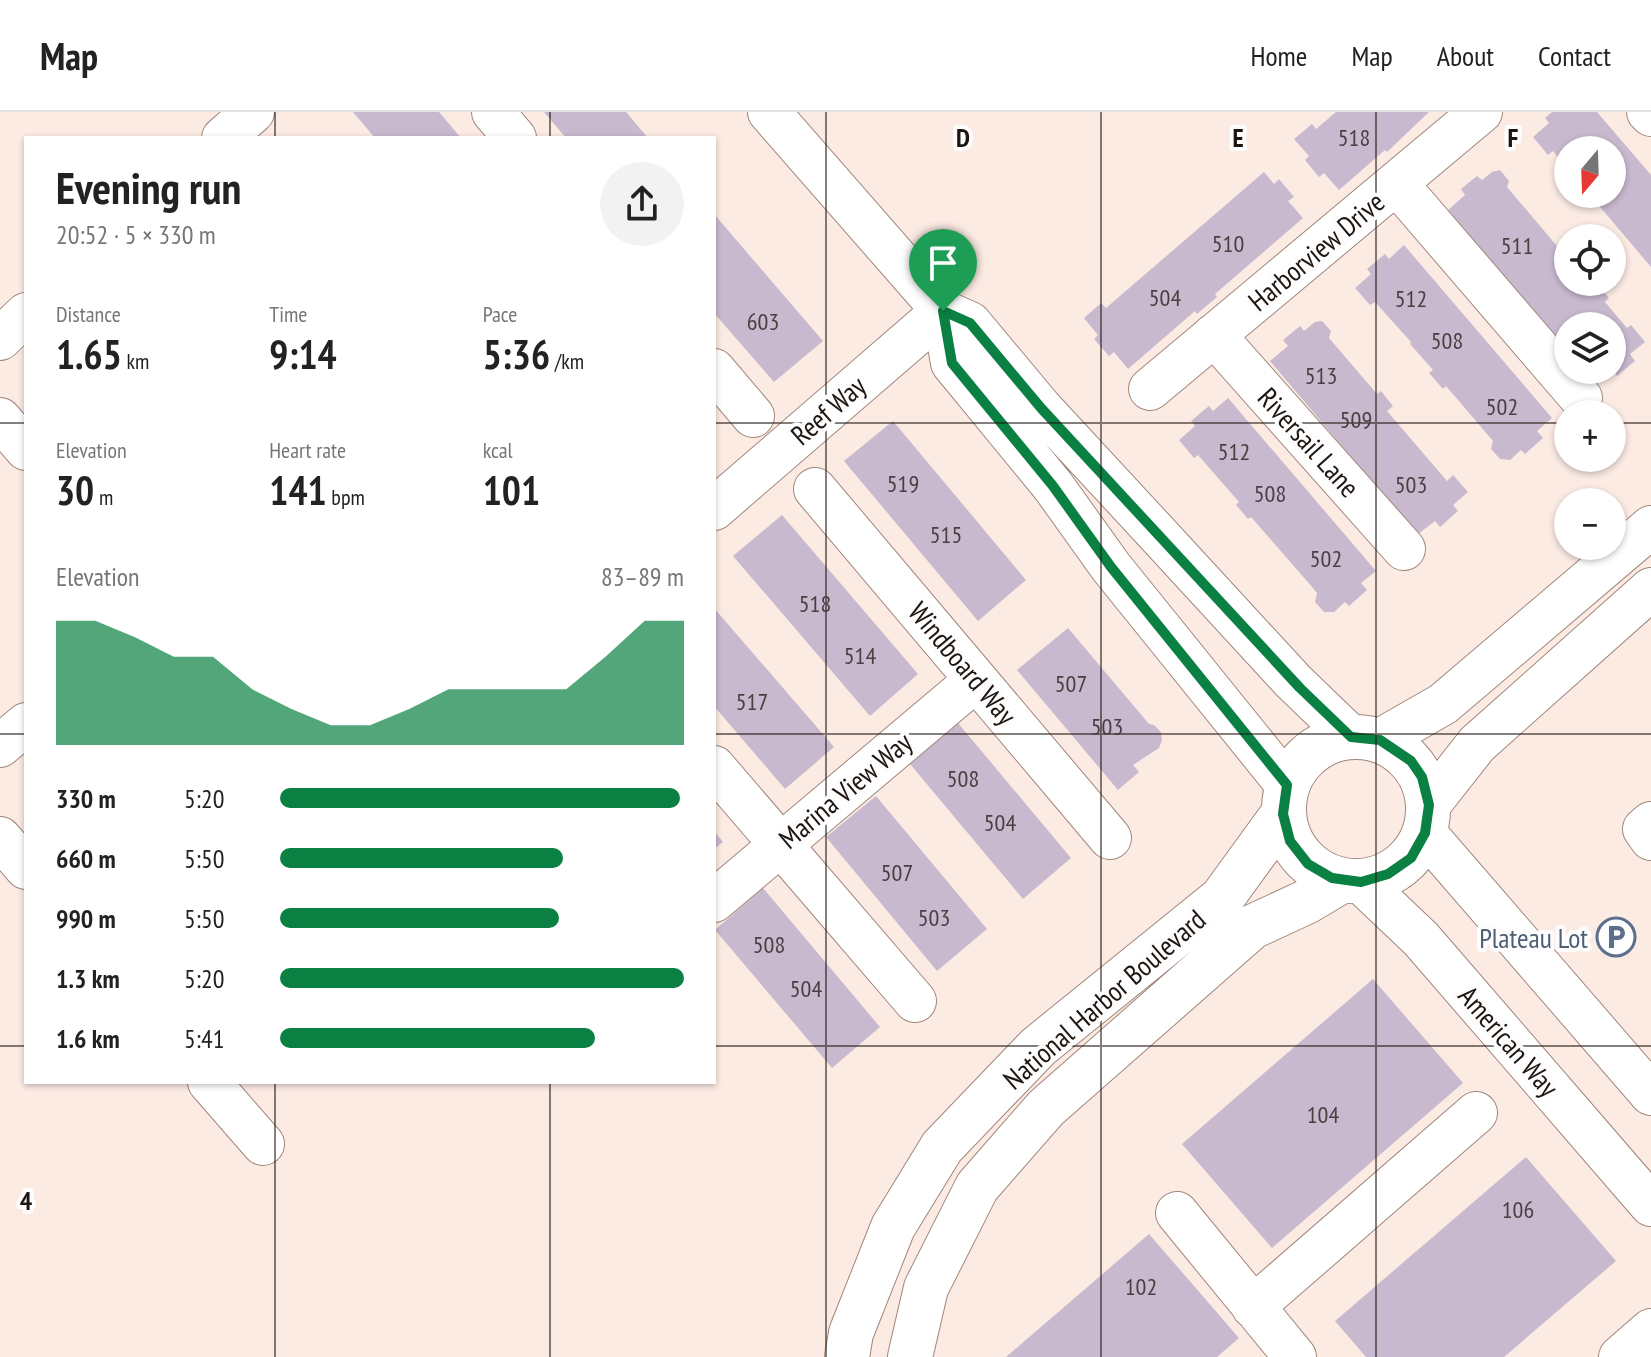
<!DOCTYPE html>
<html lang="en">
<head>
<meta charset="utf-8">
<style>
  body { margin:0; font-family:"PT Sans Narrow",sans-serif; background:#f2f2f2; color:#222; height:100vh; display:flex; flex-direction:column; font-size:30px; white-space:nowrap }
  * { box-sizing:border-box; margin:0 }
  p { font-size:26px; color:#767676 }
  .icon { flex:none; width:44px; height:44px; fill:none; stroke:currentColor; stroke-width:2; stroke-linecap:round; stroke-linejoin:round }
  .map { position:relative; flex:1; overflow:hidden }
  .side { position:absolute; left:24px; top:24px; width:692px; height:948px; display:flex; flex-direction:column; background:#fff; border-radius:0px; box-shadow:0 2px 6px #0004 }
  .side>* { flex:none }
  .needle { width:52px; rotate:199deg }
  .buttons { position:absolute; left:1554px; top:24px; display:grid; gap:16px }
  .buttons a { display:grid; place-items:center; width:72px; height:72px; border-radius:50%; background:#fff; box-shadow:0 2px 6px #0004; font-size:40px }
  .pin { position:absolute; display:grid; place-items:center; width:68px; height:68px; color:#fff; margin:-82px -34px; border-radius:50% 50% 50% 0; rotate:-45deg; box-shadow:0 0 8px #0007 }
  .pin .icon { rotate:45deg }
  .round { display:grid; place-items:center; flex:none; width:84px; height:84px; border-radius:42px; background:#f2f2f2 }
  .summary { display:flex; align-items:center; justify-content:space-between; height:136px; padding:0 32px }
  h1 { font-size:44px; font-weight:600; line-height:60px }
  .metrics { display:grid; grid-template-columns:repeat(3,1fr); gap:12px; height:136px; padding:8px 32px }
  .metrics div { display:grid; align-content:center }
  .metrics b { font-size:40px; font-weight:600 }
  .metrics small { font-size:22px; font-weight:400 }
  .metrics p { font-size:22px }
  .chart { height:224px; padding:16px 32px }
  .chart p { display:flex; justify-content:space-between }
  .chart svg { width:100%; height:144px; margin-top:8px; fill:#0b8043; opacity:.7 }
  ul { padding:0 32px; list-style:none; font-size:26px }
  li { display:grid; grid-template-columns:128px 96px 1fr; align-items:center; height:60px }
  li i { height:20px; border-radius:10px; background:#0b8043 }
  header { display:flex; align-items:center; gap:48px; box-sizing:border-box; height:112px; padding:0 40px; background:#fff; border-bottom:2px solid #e0e0e0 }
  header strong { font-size:38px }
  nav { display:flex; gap:44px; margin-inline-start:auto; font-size:28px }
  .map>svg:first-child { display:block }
  .building { fill:#c8b9cf }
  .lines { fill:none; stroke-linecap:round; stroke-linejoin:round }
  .minor-casing { stroke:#a0877b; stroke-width:44 }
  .major-casing { stroke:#a0877b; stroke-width:46 }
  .minor { stroke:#fff; stroke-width:42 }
  .major { stroke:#fff; stroke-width:44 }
  .route-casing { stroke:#fff; stroke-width:16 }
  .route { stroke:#0b8043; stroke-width:10 }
  .grid { fill:none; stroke:#1f1510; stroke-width:2; stroke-opacity:0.55 }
  .labels { text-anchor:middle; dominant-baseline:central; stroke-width:8; stroke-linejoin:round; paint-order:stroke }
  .number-label { font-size:24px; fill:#493e40 }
  .street-label { font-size:28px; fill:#1f1510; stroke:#fdfdfd }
  .service-label { font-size:28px; fill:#4e5e75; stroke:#fdfdfd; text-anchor:end }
  .grid-label { font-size:26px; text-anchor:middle; font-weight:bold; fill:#1f1510; stroke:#fdfdfd; stroke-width:8; stroke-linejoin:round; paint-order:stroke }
</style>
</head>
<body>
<header>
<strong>Map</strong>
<nav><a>Home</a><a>Map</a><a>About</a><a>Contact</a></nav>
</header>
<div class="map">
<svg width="1651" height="1245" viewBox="0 0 1651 1245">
  <rect width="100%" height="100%" fill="#fcebe3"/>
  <path class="building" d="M353,0H439L461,26H375Z
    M544,0H626L648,26H566Z
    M1336,0H1429L1387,40L1385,38L1339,78L1324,61L1319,65L1305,48L1309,44L1294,27L1312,12L1316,17Z
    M1552,0H1597L1651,63V155L1589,82H1612V38H1568V57L1553,39L1548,43L1533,25L1549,11L1545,6Z
    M1500,58L1509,69L1507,75L1568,147V170H1587L1591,174L1596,170L1609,186L1605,190L1627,216L1631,213L1645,230L1630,242L1635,249L1617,264L1612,258L1595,273L1583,258H1612V214H1568V241L1448,98L1465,83L1461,77L1477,64L1482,68L1492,60Z
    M1264,60L1274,72L1279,67L1294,85L1288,89L1303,106L1215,182L1217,185L1197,202L1195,199L1128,257L1114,240L1109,244L1094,227L1098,223L1084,206L1101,191L1106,196Z
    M714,102L823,229L774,270L714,201Z
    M1404,133L1552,306L1537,319L1543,326L1525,342L1521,338L1510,348L1500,347L1491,337L1493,329L1446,274L1443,277L1429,261L1433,258L1410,232L1411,230L1375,190L1370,193L1355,176L1371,162L1367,157L1385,142L1389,147Z
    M1322,209L1331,219L1329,226L1377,282L1381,279L1393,294L1387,299L1447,369L1453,363L1468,380L1453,393L1458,399L1440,415L1435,409L1417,423L1270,249L1288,234L1283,228L1300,214L1304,219L1315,210Z
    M1228,286L1376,459L1361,471L1367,478L1349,494L1345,490L1334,500H1324L1315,490L1317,481L1313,476L1251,405L1248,407L1236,393L1239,390L1198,343L1194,346L1179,328L1195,314L1191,309L1209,294L1213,299Z
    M893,309L1026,468L978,509L844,349Z
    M782,403L918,562L870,604L733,444Z
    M714,496L834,635L785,677L714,594Z
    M1068,516L1149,612L1154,613L1161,620L1162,628L1159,636L1133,653L1139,660L1118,678L1017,558Z
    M958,611L1071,746L1023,787L910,652Z
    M876,684L987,817L937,859L826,725Z
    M714,719L723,730L714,737Z
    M763,776L880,915L832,956L715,818Z
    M1373,867L1463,971L1272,1136L1182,1032Z
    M1526,1045L1616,1149L1504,1245H1366L1335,1209Z
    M1149,1122L1239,1226L1217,1245H1006Z"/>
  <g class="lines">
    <g class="minor-casing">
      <path id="minor" d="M493,0L515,26
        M769,0L943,199L970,211L1041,296L1165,430L1293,569L1351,625
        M1648,0L1651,3
        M223,26L253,0
        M1397,72L1581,286
        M943,199L952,251L1053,374L1111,455L1287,673
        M1214,223L1404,437
        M0,227L26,202
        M714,258L753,304
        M1150,277L1481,0
        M0,307L26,337
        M815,377L1110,726
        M714,397L943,199
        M1380,628L1443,592L1651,415
        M0,634L26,612
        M714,655L915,889
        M1429,693L1477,632L1651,477
        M1651,711L1644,717L1651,727
        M1425,721L1651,982
        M0,726L26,756
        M1361,770L1421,827L1651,1093
        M714,789L976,568
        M209,970L263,1032
        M1177,1101L1295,1245
        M1253,1195L1476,1001
        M1620,1245L1651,1218"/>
    </g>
    <g class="major-casing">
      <path id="major" d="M1284 697a72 72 0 1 1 144 0a72 72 0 1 1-144 0Z
        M847,1245L851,1221L893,1115L942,1035L1038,935L1222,786L1283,702
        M910,1245L926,1176L977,1075L1046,996L1252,815L1306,790L1343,768"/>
    </g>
    <use href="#minor" class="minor"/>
    <use href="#major" class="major"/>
  </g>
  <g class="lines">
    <g class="route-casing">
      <path id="route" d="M943,199L970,211L1041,296L1300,576L1351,625L1380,628L1411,649L1422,665L1429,693L1425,721L1411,746L1388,762L1361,770L1332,766L1308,752L1290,729L1283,702L1287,673L1111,455L1053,374L952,251Z"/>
    </g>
    <use href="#route" class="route"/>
  </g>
  <path class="grid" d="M275,0V26M550,0V26M826,0V1245M1101,0V1245M1376,0V1245M0,311H26M714,311H1568M1612,311H1651M0,622H26M714,622H1651M0,934H26M714,934H1651M275,970V1245M550,970V1245"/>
  <defs>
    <g id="parking-ring" transform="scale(2)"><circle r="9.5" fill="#fdfdfd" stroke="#5c6f8a" stroke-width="1.5"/><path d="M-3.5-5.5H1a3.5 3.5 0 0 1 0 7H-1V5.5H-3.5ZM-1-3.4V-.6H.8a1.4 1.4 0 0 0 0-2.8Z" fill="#5c6f8a"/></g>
  </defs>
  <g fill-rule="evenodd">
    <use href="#parking-ring" x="1616" y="825"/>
  </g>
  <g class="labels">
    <g class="number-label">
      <text x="1354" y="25">518</text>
      <text x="1228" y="131">510</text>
      <text x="1517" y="133">511</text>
      <text x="1165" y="185">504</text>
      <text x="1411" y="186">512</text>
      <text x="763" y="209">603</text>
      <text x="1447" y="228">508</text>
      <text x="1321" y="263">513</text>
      <text x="1502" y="294">502</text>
      <text x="1356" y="307">509</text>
      <text x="1234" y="339">512</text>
      <text x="903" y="371">519</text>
      <text x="1411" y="372">503</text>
      <text x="1270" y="381">508</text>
      <text x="946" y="422">515</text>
      <text x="1326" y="446">502</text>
      <text x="815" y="491">518</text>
      <text x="860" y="543">514</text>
      <text x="1071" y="571">507</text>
      <text x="752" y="589">517</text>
      <text x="1107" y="614">503</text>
      <text x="963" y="666">508</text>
      <text x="1000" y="710">504</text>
      <text x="897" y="760">507</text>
      <text x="934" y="805">503</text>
      <text x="769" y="832">508</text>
      <text x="806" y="876">504</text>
      <text x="1323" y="1002">104</text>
      <text x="1518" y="1097">106</text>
      <text x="1141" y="1174">102</text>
    </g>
    <g class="street-label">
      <text transform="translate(1316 139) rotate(-40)">Harborview Drive</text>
      <text transform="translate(828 298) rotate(-41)">Reef Way</text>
      <text transform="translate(1309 330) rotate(48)">Riversail Lane</text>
      <text transform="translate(963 551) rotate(50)">Windboard Way</text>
      <text transform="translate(845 678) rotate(-40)">Marina View Way</text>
      <text transform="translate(1104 887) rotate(-41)">National Harbor Boulevard</text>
      <text transform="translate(1509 929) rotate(49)">American Way</text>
    </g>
    <g class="service-label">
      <text x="1588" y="825">Plateau Lot</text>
    </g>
  </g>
  <g class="grid-label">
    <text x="963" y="35">D</text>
    <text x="1238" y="35">E</text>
    <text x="1513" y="35">F</text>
    <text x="26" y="1098">4</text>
  </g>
</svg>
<div class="buttons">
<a><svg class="needle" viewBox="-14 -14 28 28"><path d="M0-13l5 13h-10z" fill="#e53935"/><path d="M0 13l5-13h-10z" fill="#767676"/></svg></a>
<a><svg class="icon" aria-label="locate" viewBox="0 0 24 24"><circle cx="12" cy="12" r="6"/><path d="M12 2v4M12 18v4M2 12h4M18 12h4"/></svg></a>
<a><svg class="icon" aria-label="layers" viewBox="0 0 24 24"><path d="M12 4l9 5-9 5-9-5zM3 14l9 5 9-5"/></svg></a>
<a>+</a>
<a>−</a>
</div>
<div class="pin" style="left:943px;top:199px;background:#1e9e55"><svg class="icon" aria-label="arrive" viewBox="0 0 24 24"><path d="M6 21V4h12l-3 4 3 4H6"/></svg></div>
<section class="side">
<div class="summary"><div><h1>Evening run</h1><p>20:52 · 5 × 330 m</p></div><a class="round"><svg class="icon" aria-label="share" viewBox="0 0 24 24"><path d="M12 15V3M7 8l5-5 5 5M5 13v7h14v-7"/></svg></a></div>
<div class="metrics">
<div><p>Distance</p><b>1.65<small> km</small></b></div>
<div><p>Time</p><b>9:14</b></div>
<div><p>Pace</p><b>5:36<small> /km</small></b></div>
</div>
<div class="metrics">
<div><p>Elevation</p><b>30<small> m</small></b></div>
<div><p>Heart rate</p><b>141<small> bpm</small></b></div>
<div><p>kcal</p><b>101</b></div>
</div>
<div class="chart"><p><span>Elevation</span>83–89 m</p>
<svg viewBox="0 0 160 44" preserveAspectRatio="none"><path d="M0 44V6L10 6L20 11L30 17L40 17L50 27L60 33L70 38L80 38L90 33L100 27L110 27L120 27L130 27L140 17L150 6L160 6V44z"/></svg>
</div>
<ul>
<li><b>330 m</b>5:20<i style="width:99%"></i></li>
<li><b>660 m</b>5:50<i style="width:70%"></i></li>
<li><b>990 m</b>5:50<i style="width:69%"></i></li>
<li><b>1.3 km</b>5:20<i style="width:100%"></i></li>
<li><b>1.6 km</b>5:41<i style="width:78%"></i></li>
</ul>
</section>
</div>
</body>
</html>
